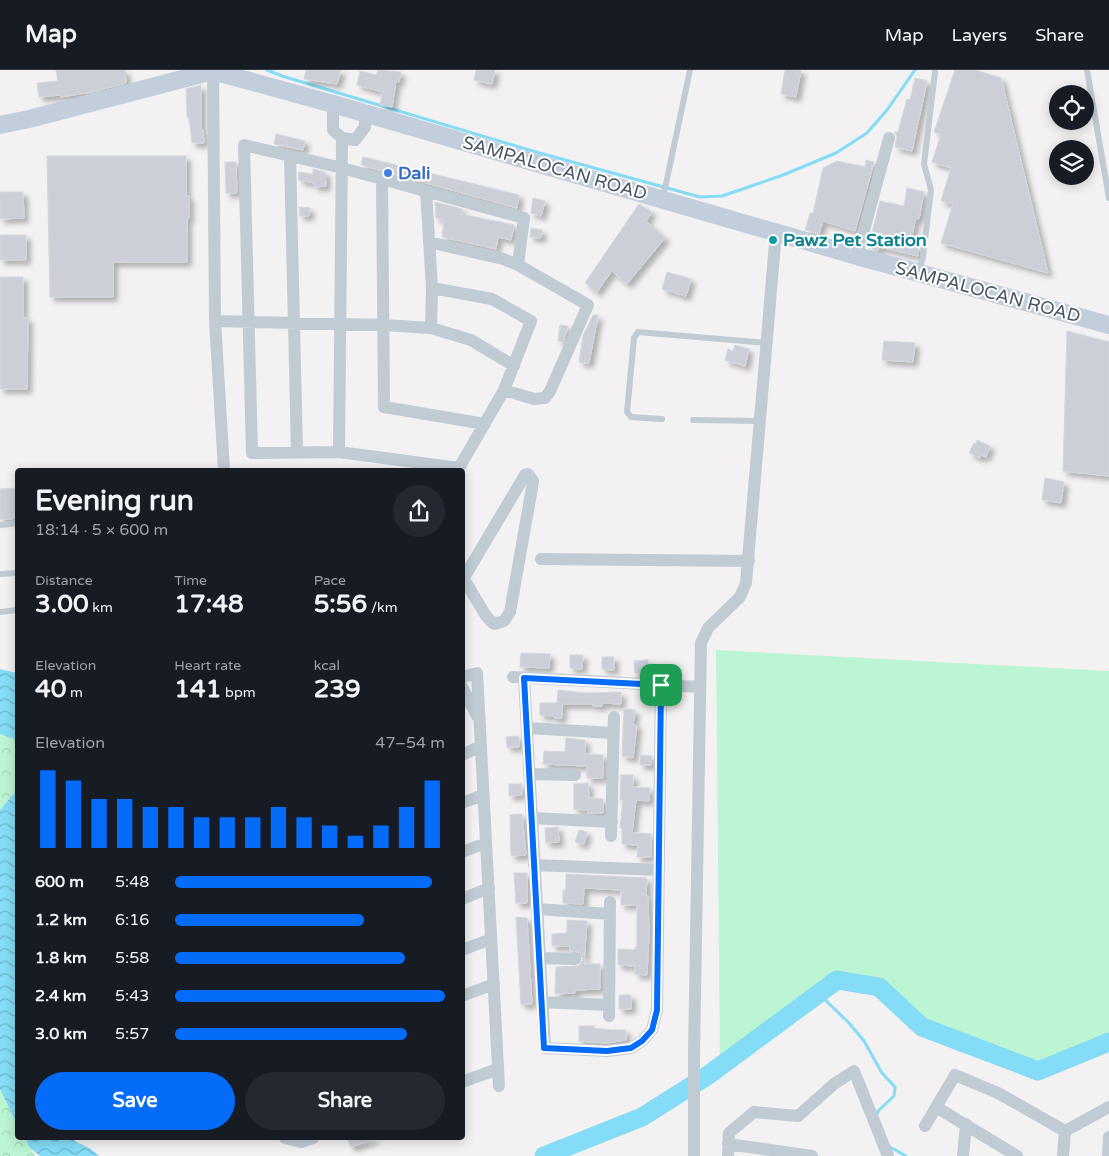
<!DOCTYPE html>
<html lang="en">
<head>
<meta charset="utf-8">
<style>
  body { margin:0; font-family:"Varela Round",sans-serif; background:#242831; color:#f1f3f6; height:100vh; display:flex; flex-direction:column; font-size:19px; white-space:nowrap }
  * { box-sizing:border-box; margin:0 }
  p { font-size:16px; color:#9ea1a6 }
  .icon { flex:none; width:28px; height:28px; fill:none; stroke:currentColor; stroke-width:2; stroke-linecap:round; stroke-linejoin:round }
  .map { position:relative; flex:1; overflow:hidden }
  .panel { position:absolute; left:15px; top:398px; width:450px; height:672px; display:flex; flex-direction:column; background:#171b24; border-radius:5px; box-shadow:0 2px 12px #0003 }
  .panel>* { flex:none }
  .controls { position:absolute; left:1049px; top:15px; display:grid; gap:10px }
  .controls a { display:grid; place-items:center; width:45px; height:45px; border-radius:50%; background:#171b24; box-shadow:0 2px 12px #0003; font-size:25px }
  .pin { position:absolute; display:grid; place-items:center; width:42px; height:42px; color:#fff; margin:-21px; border-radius:10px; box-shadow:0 2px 8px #0006 }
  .round { display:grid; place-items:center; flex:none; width:52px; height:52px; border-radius:26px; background:#242831 }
  .summary { display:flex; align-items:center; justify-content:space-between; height:85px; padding:0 20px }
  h1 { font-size:28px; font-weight:700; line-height:38px }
  .figures { display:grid; grid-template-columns:repeat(3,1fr); gap:8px; height:85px; padding:5px 20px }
  .figures div { display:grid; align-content:center }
  .figures b { font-size:25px; font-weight:700 }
  .figures small { font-size:14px; font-weight:400 }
  .figures p { font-size:14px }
  .chart { height:140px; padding:10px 20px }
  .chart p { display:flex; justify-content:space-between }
  .chart svg { width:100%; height:90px; margin-top:5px; stroke:#056bf9; stroke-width:6 }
  .cta { display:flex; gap:10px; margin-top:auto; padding:10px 20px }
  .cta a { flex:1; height:58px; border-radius:30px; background:#056bf9; color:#fff; font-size:20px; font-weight:700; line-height:58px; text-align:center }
  .cta a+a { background:#242831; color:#f1f3f6 }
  ul { padding:0 20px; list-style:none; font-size:16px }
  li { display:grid; grid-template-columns:80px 60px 1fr; align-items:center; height:38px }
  li i { height:12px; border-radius:6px; background:#056bf9 }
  header { display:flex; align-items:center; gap:30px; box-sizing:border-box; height:70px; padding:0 25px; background:#171b24; border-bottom:1px solid #363941 }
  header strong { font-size:24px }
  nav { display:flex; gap:28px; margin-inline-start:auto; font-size:18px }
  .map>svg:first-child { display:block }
  .green { fill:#bcf5d3 }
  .forest { fill:url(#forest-crowns) }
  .water { fill:url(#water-waves) }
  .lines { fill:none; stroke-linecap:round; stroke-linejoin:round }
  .stream { stroke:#84dcf6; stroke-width:3 }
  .river { stroke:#84dcf6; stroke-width:19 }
  .building { fill:#cccfd7; stroke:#d4d7dd; filter:url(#shadow) }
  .service { stroke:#c0cbd4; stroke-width:6 }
  .minor { stroke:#c0cbd4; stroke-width:12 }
  .secondary { stroke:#c2cedb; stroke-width:18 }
  .route-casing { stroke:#fff; stroke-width:10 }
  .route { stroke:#056bf9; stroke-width:6 }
  .shop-dot { fill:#3f7fe0; stroke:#fff; stroke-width:2 }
  .culture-dot { fill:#0f9aa8; stroke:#fff; stroke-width:2 }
  .labels { text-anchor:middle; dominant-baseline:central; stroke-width:4; stroke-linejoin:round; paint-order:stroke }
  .street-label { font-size:18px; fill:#465461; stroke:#fff }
  .shop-label { font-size:18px; font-weight:bold; fill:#366cbe; stroke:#fff; text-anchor:start }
  .culture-label { font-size:18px; font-weight:bold; fill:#0d838f; stroke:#fff; text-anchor:start }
</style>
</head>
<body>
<header>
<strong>Map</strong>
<nav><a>Map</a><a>Layers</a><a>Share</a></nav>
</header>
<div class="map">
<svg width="1109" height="1086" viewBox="0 0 1109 1086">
  <defs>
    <pattern id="forest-crowns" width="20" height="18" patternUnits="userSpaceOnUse" patternTransform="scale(1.25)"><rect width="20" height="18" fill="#bcf5d3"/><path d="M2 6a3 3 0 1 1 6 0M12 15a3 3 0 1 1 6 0" fill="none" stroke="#a3d4b8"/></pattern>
    <pattern id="water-waves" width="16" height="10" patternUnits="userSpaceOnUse" patternTransform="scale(1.25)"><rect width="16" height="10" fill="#84dcf6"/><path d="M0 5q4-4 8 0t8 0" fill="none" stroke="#6eb5cb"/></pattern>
    <filter id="shadow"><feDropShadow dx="4.5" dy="4.5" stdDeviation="2.5" flood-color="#0004"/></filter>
  </defs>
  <rect width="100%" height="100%" fill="#f3f1f1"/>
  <path class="green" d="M716,580L1109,601V972L1038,1001L922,957L879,917L838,910L720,997Z"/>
  <path class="forest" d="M0,664L18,670L17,720L0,740Z
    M0,1019L17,1053L18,1068H25L35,1086H0Z"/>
  <path class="water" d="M0,599L17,603V670L0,664Z
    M17,720V1054L0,1019V740Z
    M25,1068H69L91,1079L99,1086H40L30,1078Z"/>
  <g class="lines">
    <path class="stream" d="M267,0L282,6L536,82L700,127L722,126L783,105L836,83L867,63L887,40L915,0
      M819,924L849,953L864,971L882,1003L895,1017L894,1026L879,1040L876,1046
      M890,1077L906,1086"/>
    <path class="river" d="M544,1086L642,1047L707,1006L837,910L879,917L922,957L1038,1001L1109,972"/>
  </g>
  <path class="building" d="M56,0H125L126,13L92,22L61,27L60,25L39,27L37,13L58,11Z
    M306,0H341L337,14L304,9Z
    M378,0L401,2L399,12L396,11L392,37L380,35L383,22L357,15L360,1L376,5Z
    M476,0H495L492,14L474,10Z
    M785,0H801L796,27L781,24Z
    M955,0H975L1001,8L1048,203L941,173L953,134L941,131L951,98L932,92L941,64L934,62Z
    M915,8L927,11L912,81L895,77L897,66L894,62H898L907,29L910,30Z
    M201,15V60H203L204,73H192L189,48L187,47L186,19Z
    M276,64L305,71L303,80L274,74Z
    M47,86H186V126H189V148H187V192H113V227H50Z
    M363,87L519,125L517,138L361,95Z
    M866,90L874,92L855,161L823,151L819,164L805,160L810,143H813L823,98L837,91L865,97Z
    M225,92H236L237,123H226Z
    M313,99L325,102L326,116L315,117L314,113L299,110L298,102L313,104Z
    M907,118L924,122L919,149L916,148L910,174L919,176L918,186L879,177L878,181L868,178L880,131L904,136Z
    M0,122H23L24,148L0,149Z
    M533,128L545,131L541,146L531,143Z
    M435,132L462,139L461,144L514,155L511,170L498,167L496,179L442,167L444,153L442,152L443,149L436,148Z
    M639,134L652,142L646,151L665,168L627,214L612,201L597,222L585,213Z
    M299,137L310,138L309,146H300Z
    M531,158L542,160L541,168L530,167Z
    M0,165H26V190H0Z
    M667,202L691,209L686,226L662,219Z
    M0,207H23V248H28L27,319H0Z
    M593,245H598L589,293L579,292L583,266Z
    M560,255L568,256L563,272L558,271Z
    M1067,261L1109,272V406L1063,401Z
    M884,271L915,273L913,292L882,290Z
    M735,275L749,279L745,296L725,290L728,279L733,281Z
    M977,370L990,376L986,387L981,385L980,388L969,383L974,373L976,374Z
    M1045,408L1064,412L1061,433L1042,430Z
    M18,418V448L0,450V419Z
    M521,583L550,584L549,598L520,597Z
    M570,585H583L582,599L570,598Z
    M602,587H614V600L602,599Z
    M648,590V595L672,596V602L663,603V607L649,606V603H635L634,591Z
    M558,620L585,623L621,622V634L602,633V636H593V634H562V648H554V646L540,645V633H557Z
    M624,639L635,640L633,655H637L633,688L622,686Z
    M519,666V677H507L506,667Z
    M566,668L585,670V684L603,685V708H587V696L543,694L544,681L565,682Z
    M640,685L652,686L651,695H640Z
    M621,705H633V717L650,718L649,731L636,730L632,763L651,764V787H637L638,775L622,774V759L620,758L623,730H620Z
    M588,713L589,728L603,729V743H588V740L574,739V714Z
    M509,714H522V725L509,726Z
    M522,744L526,785L511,786L510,745Z
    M558,757L559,772L546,773L545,758Z
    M579,760L587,762L584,774L575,772Z
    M514,803H527V833H516Z
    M566,804L647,808L646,826H648L649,864L647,905L635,904V896L618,895V879L635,880V877H637V835H621V820L584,818L583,834L563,833V820H566Z
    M516,847L527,848L532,934H521Z
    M567,850L587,851L584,894H600V919L575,920V923L555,924L556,897L578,896L583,890L580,882L570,881V876H552V864L567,863Z
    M619,925H631V939H619Z
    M579,956H594V958L611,960H626V970L607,973L579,971Z
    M347,1068H375V1069L351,1077Z"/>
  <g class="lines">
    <path class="service" d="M1087,0L1109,128
      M663,128L690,0
      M919,201L923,186L931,120L924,94L935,2
      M662,349L631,347L627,342L634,268L638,262L767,273
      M693,350L760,351
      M0,455L18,453
      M0,504L18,503
      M0,542L18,540"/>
    <path class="minor" d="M213,1L215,251L224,400
      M333,34V60L342,68L355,70L365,57V43
      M290,86L297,382
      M382,109L384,337L485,354
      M426,121L432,218L431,258
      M429,172L503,189L518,195L588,235L550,321L545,328L534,329L504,320
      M857,186L889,68
      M432,218L492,229L531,251L504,320L459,398L339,382L252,383L244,75L342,98L524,148L518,195
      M215,251L384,255L431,258L471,270L514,296
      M339,382L342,68
      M541,489L749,491
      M462,511L525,405L528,404L533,411L532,418L510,542L504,551L494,554L486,546L464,509
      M462,607L477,603L499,1016
      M513,607L700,617
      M524,608L545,978L607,981L631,978L642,971L652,960L657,940L661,615
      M462,617L477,646
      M527,658L613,663
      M462,685L481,676
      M529,704L575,705
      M462,733L483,725
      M532,748L612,752
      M611,766L614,647
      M462,782L486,773
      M534,795L659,800
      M462,829L489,818
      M537,839L610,844
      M462,880L491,869
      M540,888L575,889
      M462,926L494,914
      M542,932L609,935
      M609,946L610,832
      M462,1012L498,999
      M936,1037L1017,1086
      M925,1056L955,1005L998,1023L1065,1061
      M285,1068L301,1072L313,1068
      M728,1074L812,1086
      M694,1086V985L701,573L708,558L740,527L746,513L776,162
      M728,1086L729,1063L754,1042L798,1046L834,1014L854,1001L888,1086
      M963,1086L966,1054
      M1063,1086L1065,1061L1109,1037
      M1108,1086L1109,1067"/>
    <path class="secondary" d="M0,55L29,49L213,1L333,34L857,186L1109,255"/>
  </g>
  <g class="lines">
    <g class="route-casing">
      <path id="route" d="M524,608L661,615L657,940L652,960L642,971L631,978L607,981L544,978Z"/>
    </g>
    <use href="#route" class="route"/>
  </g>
  <circle class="shop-dot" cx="388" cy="103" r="5"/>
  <circle class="culture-dot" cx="773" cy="170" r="5"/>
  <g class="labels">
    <g class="street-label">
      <text transform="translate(555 98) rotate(16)">SAMPALOCAN ROAD</text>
      <text transform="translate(988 222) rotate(15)">SAMPALOCAN ROAD</text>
    </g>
    <g class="shop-label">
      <text x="398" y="103">Dali</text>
    </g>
    <g class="culture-label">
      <text x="783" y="170">Pawz Pet Station</text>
    </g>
  </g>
</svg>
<div class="controls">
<a><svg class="icon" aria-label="locate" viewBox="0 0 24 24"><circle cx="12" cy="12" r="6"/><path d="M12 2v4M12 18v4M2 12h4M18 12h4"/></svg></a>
<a><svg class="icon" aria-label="layers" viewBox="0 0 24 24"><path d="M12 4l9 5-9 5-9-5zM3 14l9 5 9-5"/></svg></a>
</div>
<div class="pin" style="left:661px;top:615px;background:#1e9e55"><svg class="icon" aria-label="arrive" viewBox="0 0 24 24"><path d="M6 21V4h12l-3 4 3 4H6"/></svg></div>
<section class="panel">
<div class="summary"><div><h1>Evening run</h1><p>18:14 · 5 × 600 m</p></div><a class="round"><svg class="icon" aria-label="share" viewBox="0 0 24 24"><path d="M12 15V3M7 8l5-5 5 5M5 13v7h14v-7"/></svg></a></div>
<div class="figures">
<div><p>Distance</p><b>3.00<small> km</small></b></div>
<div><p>Time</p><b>17:48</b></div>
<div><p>Pace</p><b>5:56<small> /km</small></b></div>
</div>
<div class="figures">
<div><p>Elevation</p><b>40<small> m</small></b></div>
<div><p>Heart rate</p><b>141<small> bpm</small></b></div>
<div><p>kcal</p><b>239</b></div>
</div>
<div class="chart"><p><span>Elevation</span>47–54 m</p>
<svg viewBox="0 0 160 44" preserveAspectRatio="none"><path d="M5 44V6M15 44V11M25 44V20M35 44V20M45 44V24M55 44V24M65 44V29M75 44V29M85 44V29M95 44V24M105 44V29M115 44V33M125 44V38M135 44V33M145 44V24M155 44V11"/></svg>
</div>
<ul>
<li><b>600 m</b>5:48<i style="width:95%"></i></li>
<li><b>1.2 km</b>6:16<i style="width:70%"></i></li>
<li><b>1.8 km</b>5:58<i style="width:85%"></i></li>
<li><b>2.4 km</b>5:43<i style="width:100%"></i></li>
<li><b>3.0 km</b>5:57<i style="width:86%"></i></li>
</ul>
<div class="cta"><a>Save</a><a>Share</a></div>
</section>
</div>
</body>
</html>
